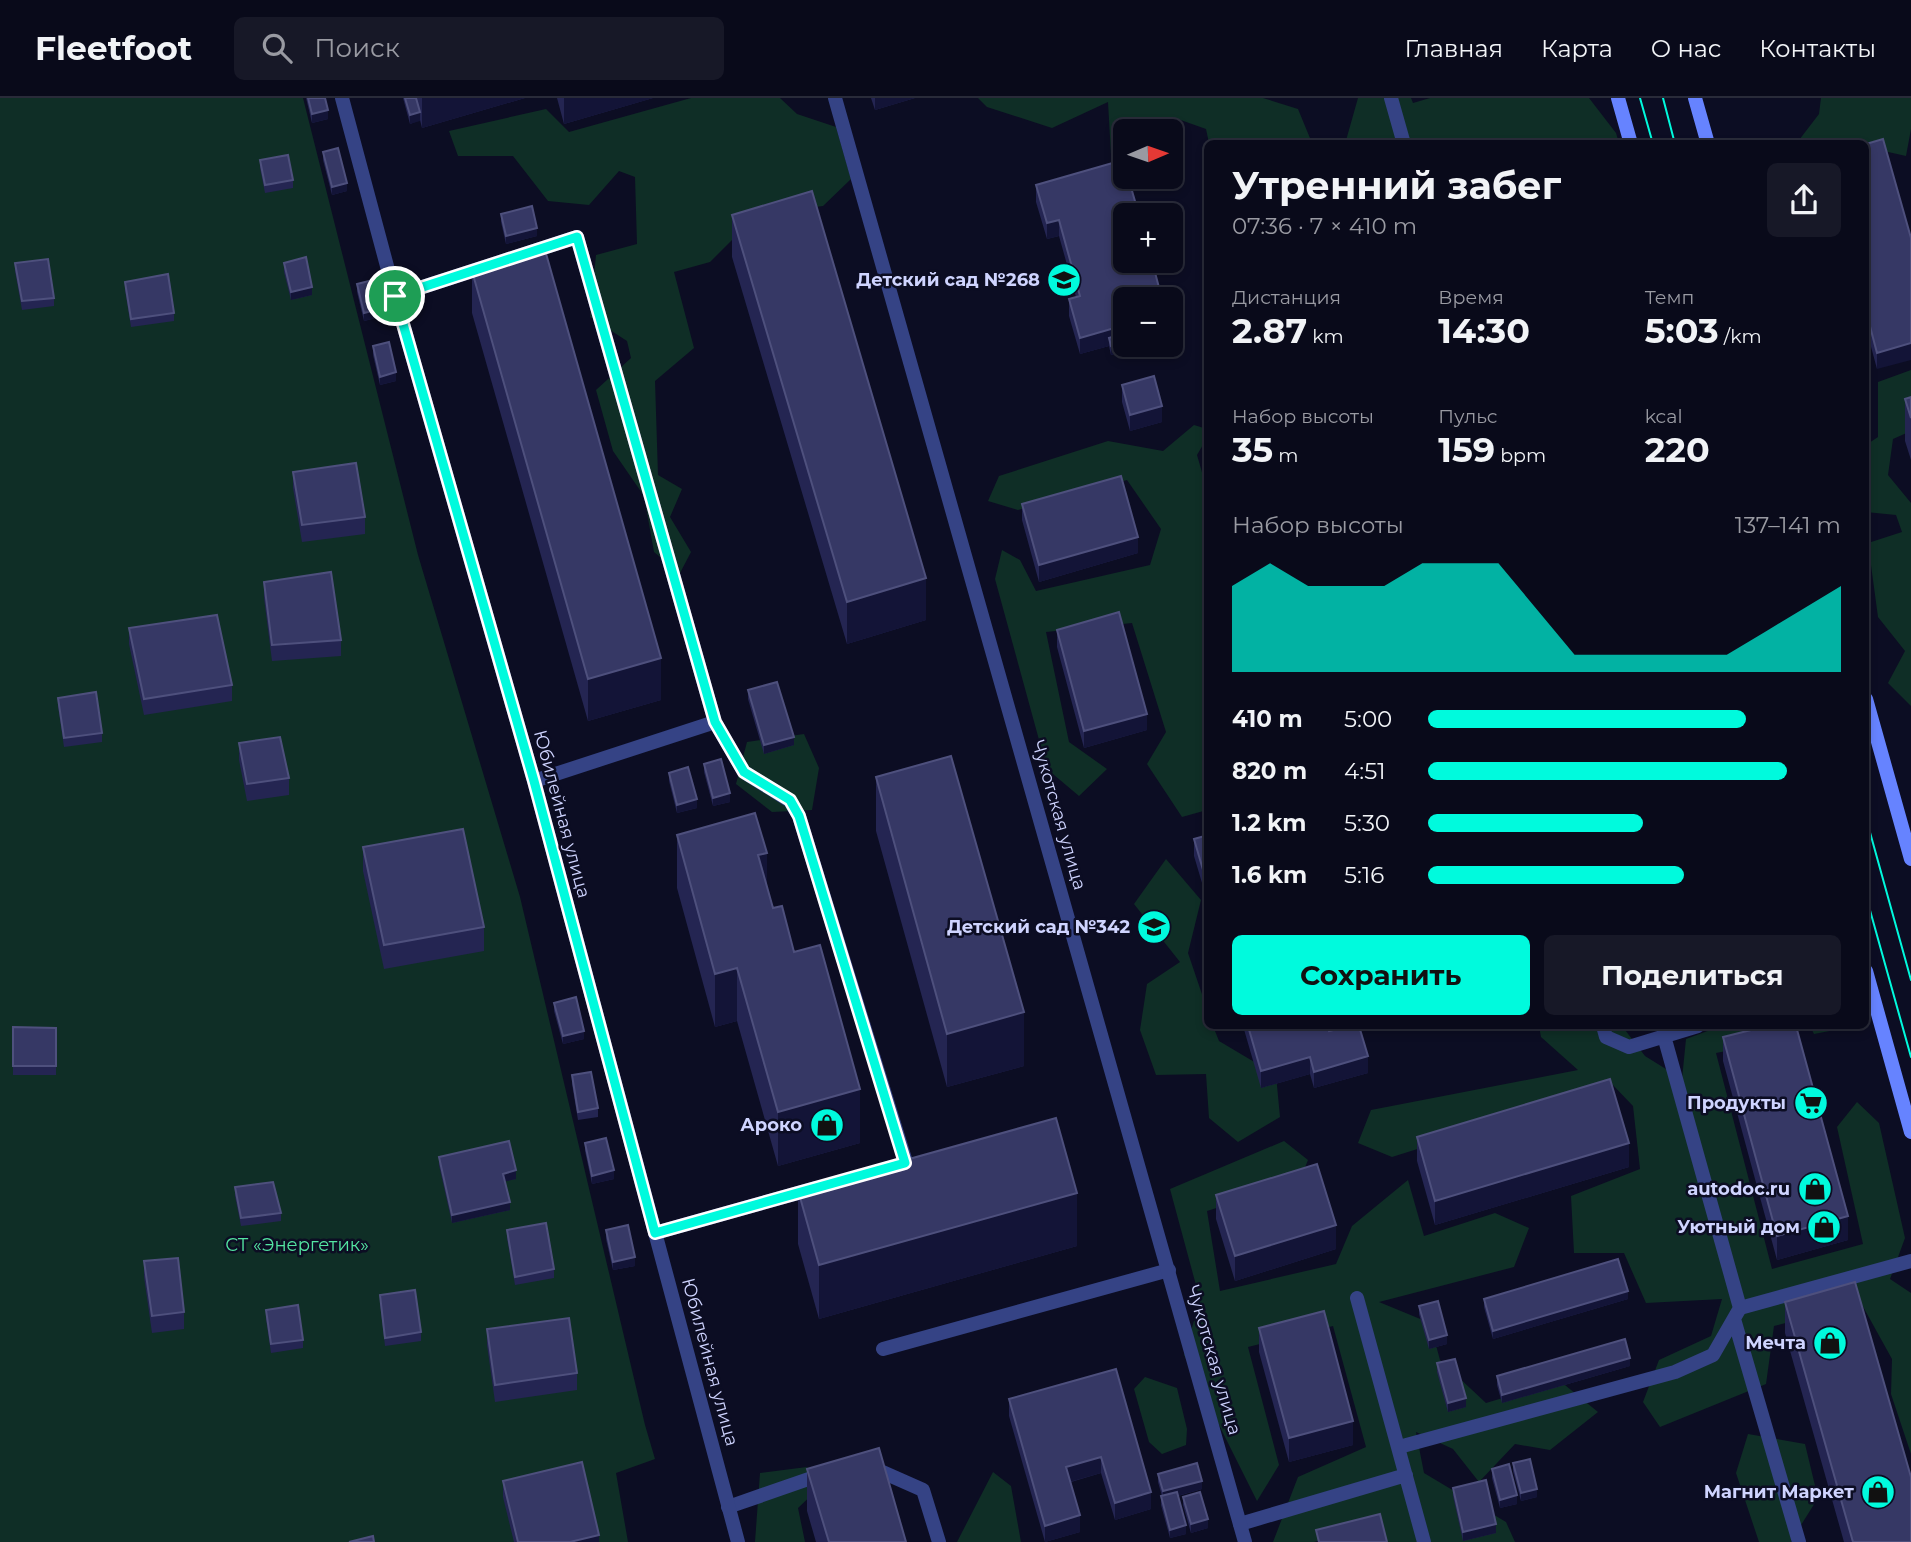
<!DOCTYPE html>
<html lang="ru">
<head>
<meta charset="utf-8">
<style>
  body { margin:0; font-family:Montserrat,sans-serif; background:#171827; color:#f1f3f6; height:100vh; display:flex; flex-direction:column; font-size:26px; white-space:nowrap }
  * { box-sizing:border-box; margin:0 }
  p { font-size:23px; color:#999aa2 }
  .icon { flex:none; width:38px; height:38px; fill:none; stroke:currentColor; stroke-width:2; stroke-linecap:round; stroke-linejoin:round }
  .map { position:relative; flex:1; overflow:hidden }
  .drawer { position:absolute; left:1204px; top:42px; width:665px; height:889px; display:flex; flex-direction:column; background:#090a1a; border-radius:10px; box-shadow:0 4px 10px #0003,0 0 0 2px #292b39 }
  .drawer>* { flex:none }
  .needle { width:46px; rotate:88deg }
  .fabs { position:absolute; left:1113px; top:21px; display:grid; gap:14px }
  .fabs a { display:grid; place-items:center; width:70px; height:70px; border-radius:10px; background:#090a1a; box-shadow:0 4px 10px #0003,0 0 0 2px #292b39; font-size:35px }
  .pin { position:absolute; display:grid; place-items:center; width:60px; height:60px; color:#fff; margin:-30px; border:4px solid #fff; border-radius:50%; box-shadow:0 2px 7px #0007 }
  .round { display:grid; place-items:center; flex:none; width:74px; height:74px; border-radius:10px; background:#171827 }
  .head { display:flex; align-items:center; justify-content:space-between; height:119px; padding:0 28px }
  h1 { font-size:38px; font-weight:700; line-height:52px }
  .figures { display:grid; grid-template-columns:repeat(3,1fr); gap:10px; height:119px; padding:7px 28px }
  .figures div { display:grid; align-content:center }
  .figures b { font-size:35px; font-weight:700 }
  .figures small { font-size:19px; font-weight:400 }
  .figures p { font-size:19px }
  .chart { height:196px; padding:14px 28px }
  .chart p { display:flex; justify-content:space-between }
  .chart svg { width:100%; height:126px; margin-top:7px; fill:#00fadd; opacity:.7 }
  .primary-button { display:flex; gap:14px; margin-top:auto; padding:14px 28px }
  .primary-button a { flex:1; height:80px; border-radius:10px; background:#00fadd; color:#111; font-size:28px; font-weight:700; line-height:80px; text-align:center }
  .primary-button a+a { background:#171827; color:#f1f3f6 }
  ul { padding:0 28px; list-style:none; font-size:23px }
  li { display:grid; grid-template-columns:112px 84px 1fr; align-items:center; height:52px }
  li i { height:18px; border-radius:9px; background:#00fadd }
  header { display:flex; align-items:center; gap:42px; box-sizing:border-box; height:98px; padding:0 35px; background:#090a1a; border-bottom:2px solid #292b39 }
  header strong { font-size:33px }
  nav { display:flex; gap:38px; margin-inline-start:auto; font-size:24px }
  .search { width:490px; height:63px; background:#171827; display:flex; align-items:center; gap:18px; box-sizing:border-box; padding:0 24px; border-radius:10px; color:#999aa2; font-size:26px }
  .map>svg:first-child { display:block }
  .green { fill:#0f2e26 }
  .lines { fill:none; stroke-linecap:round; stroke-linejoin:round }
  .service { stroke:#354385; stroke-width:14 }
  .minor { stroke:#354385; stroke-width:14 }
  .secondary { stroke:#6683ff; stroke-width:14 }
  .tram { stroke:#00fadd; stroke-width:2 }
  .wall { fill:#242552 }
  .shaded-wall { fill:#131437 }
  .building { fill:#363865; stroke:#4e507d; stroke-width:2 }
  .route-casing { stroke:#fff; stroke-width:14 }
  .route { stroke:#00fadd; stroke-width:9 }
  .labels { text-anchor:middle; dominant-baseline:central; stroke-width:5; stroke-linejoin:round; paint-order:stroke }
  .poi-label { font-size:18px; font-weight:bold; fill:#cfd4ff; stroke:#0c0d23; text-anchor:end }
  .street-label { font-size:18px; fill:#cfd4ff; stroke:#0c0d23 }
  .park-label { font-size:18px; fill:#54e6a2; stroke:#0c0d23 }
</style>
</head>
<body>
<header>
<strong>Fleetfoot</strong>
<div class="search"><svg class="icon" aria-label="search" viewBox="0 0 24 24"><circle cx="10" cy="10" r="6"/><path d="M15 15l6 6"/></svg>Поиск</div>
<nav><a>Главная</a><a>Карта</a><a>О нас</a><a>Контакты</a></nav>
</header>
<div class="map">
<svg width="1911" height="1444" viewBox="0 0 1911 1444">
  <rect width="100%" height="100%" fill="#0c0d23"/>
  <path class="green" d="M0,0H303L418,457L520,799L645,1327L655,1361L616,1375L628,1444H0Z
    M691,0H780L797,16L836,29L851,81L823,108L758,116L710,164L674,174L694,250L655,283L658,377L682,391L670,419L691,454L680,475L654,454L644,398L613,353L596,292L631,260L627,243L590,219L596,157L637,146L635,79L619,73L589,107L548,103L513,58H458L449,33L546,11L569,34Z
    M978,0H1263L1298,11L1312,45H1209L1206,31L1175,20L1170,33H1125V69L1111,57L1108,4L1052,30L987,9Z
    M1358,0H1411L1413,5L1430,0H1589L1616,35L1619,45L1345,46Z
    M1821,0H1911V31L1906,58L1866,49V46L1852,45L1835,42L1832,45L1796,46L1819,16Z
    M1911,272V333L1893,341L1888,377L1911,405V612V608L1888,585L1905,553L1878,519L1868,445L1902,434L1896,417L1866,414V347L1878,339V284Z
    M1194,327L1207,331V340L1197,357L1208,395L1207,712L1182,719L1147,666L1166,634L1132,525L1046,534L1069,644L1107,671L1079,698L1047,671L995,481L1002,452L1020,462L1036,493L1150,467L1161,431L1127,382L1018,412L988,403L999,378L1108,343L1163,353Z
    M804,636L819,670L812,712L772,714L736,686L747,644Z
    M1166,761L1201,802L1188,855L1207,911L1208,928H1213L1219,943L1276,977L1280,1019L1238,1044L1209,1020L1206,976L1156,977L1140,932L1147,886L1180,864L1134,806Z
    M1539,928H1622L1645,958L1682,981L1686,941L1721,928H1769L1762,946L1716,955L1772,1171L1863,1146L1837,1029L1857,1004L1879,1025L1905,1140L1890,1181L1911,1195V1356L1891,1296L1892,1261L1861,1205L1774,1228L1766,1286L1660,1329L1643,1304L1659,1262L1711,1238L1722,1201L1646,1205L1624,1155H1574L1571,1098L1640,1071L1633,1008L1609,983L1547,1010L1392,1059L1358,1045L1371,1012L1578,972L1541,939Z
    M1810,928H1846L1840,931L1814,936Z
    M1284,1043L1308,1062L1299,1084L1207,1113L1220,1193L1336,1166L1352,1128L1408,1082L1424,1138L1495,1115L1529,1130L1514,1169L1379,1204L1430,1225L1440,1262L1486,1305L1560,1283L1598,1314L1550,1352L1515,1346L1479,1384L1453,1351L1416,1334L1424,1375L1506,1424L1515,1444H1387L1381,1427L1314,1444H1273L1298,1379L1366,1349L1333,1228L1248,1249L1279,1367L1257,1403L1184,1257L1200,1202L1170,1091Z
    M1145,1279L1177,1290L1187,1331L1186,1347L1162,1356L1149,1344L1134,1291Z
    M1748,1336L1805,1346L1818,1400L1791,1443L1792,1444H1759L1736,1375Z
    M807,1369L819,1390L798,1410L805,1444H755L760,1375Z
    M993,1374L1011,1388L1021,1444H957Z"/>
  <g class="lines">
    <path class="service" d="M1391,0L1404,46
      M395,198L577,139L715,624L534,683
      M715,624L744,674L790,703L799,718L906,1064
      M1603,928L1606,939L1629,949L1698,928
      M1664,938L1740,1210L1911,1163
      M655,1135L816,1090
      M1357,1200L1424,1444
      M1734,1221L1799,1444
      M883,1251L1169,1172
      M1399,1349L1675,1274L1713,1257L1740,1210
      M871,1369L923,1392L939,1444
      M728,1409L823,1376
      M1240,1426L1406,1377"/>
    <path class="minor" d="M342,0L395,198L534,683L738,1444
      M835,0L1245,1444"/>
    <path class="secondary" d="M1618,0L1631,46
      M1695,0L1708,46
      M1866,601L1911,761
      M1866,873L1911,1034"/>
    <path class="tram" d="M1640,0L1653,46
      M1663,0L1675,46
      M1866,720L1911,882
      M1866,798L1911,959"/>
  </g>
  <path class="wall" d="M306,0H325L328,21L312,25Z
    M403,0H525L422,30L420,22L410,26Z
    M557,0H653L564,26Z
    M871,0H915L875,12Z
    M1883,41L1877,271L1866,230V46Z
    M323,54L347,93L332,97L323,62Z
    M260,62L293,82V90L265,95L260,70Z
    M1036,87L1125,201L1139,249L1111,257L1109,248L1080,256L1069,218V201L1076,199L1059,138L1047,141L1036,104Z
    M501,116L537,138L506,146L501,124Z
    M732,117L926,522L847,546L732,159Z
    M15,165L54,200V208L22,212L15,173Z
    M284,165L312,197L291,202L284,174Z
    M472,173L661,602L588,623L472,215Z
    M125,184L174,215V223L131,229L125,192Z
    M357,186L380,219L364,223L357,194Z
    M373,248L396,283L380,287L373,257Z
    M1122,287L1162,324L1130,333L1122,304Z
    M1911,299V362L1905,343V301Z
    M293,374L365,419V436L302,444L293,390Z
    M1022,406L1138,455L1039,484L1022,422Z
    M264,484L341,542V558L272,563L264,500Z
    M129,530L232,587V603L144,617L129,546Z
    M1057,532L1147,632L1084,650L1057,549Z
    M748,592L794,647L764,656L748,601Z
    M58,600L102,635V644L64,649L58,608Z
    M239,645L289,680V697L247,703L239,662Z
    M704,666L730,704L713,708L704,674Z
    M669,675L697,710L677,715L669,683Z
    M876,679L1024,968L947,989L876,733Z
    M677,737L767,787L773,810L794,854L860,1045L778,1068L737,923L715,929L677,790Z
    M1208,737V805L1194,758V741Z
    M363,749L484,829V853L384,871L363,773Z
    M554,905L584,941L563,946L554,913Z
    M1243,928H1327L1329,933L1368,975L1314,990L1310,976L1261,990Z
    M13,929L56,930V977H13Z
    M1723,939L1848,1142L1777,1162L1723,963Z
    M572,977L598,1010V1019L578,1022L572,986Z
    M1417,1039L1629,1069L1435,1127L1417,1063Z
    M585,1045L614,1081L592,1086L585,1053Z
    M439,1059L516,1081L505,1083L510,1112L452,1125L439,1067Z
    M235,1089L281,1115V1123L241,1128L235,1098Z
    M798,1092L1077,1148L819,1221L798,1146Z
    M1216,1097L1336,1151L1235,1183L1216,1121Z
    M507,1132L554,1171V1180L515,1187L507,1140Z
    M606,1132L635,1168L613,1172L606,1141Z
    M144,1163L184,1214V1231L152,1235L144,1179Z
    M380,1197L421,1234V1243L385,1248L380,1205Z
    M1484,1201H1628L1493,1241L1484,1209Z
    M1785,1204L1911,1444H1844L1785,1235Z
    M1419,1208L1447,1246L1429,1251L1419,1216Z
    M266,1212L303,1242V1250L271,1255L266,1221Z
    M1259,1230L1353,1347L1289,1364L1259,1254Z
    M487,1231L577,1275V1292L495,1304L487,1247Z
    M1437,1265L1466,1309L1448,1314L1437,1274Z
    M1630,1268L1502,1305L1497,1287V1278Z
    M1116,1271L1151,1411L1115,1422L1101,1375L1071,1384L1080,1434L1045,1444L1009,1318V1301Z
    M1513,1365L1537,1399L1521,1403L1513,1373Z
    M807,1371L906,1444H816L807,1413Z
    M1492,1371L1517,1406L1500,1410L1492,1380Z
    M1158,1376L1202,1391L1178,1398L1186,1436L1170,1440L1161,1407V1398H1162L1158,1384Z
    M503,1383L599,1444H514L503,1399Z
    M1453,1390L1496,1435L1463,1443L1453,1398Z
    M1183,1399L1208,1430L1191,1435L1183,1407Z"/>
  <path class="shaded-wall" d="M422,0H525L422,30Z
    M564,0H653L564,26Z
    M875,0H915L875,12Z
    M328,12V21L312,25V16Z
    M420,14V23L410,26V17Z
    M347,85V93L332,97V89Z
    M1059,122V138L1047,141V125Z
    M537,130V138L506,146V138Z
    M312,189V197L291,202V194Z
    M380,211V219L364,223V215Z
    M1125,227V243L1109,240V248L1080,256V240Z
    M1125,244V247H1139V249L1111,257V248Z
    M1911,245V262L1877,271V255Z
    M396,274V283L380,287V279Z
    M1162,308V324L1130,333V317Z
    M1138,439V455L1039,484V467Z
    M926,480V522L847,546V504Z
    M661,560V602L588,623V581Z
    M1147,616V632L1084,650V633Z
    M794,639V647L764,656V647Z
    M730,695V704L713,708V700Z
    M697,701V710L677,715V707Z
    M767,755V809L758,757Z
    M737,870V923L715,929V876Z
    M1024,914V968L947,989V936Z
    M1501,928H1517L1501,932Z
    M584,933V941L563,946V938Z
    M1368,958V975L1314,990V974Z
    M1310,959V976L1261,990V973Z
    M860,991V1045L778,1068V1014Z
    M1629,1045V1069L1435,1127V1103Z
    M516,1072V1081L503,1084V1076Z
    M614,1072V1081L592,1086V1078Z
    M1077,1095V1148L819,1221V1167Z
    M510,1104V1112L452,1125V1117Z
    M1848,1118V1142L1777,1162V1138Z
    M1336,1127V1151L1235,1183V1158Z
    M635,1159V1168L613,1172V1164Z
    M1628,1193V1201L1493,1241V1233Z
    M1447,1237V1246L1429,1251V1242Z
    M1630,1260V1268L1502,1305V1297Z
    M1466,1300V1309L1448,1314V1305Z
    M1353,1323V1347L1289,1364V1340Z
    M1101,1359V1375L1066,1385V1369Z
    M1202,1383V1391L1163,1402V1393Z
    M1537,1391V1399L1521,1403V1395Z
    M1151,1394V1411L1115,1422V1405Z
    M1517,1397V1406L1500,1410V1402Z
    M1080,1417V1434L1045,1444V1428Z
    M1208,1421V1430L1191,1435V1426Z
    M1496,1426V1435L1463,1443V1434Z
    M1186,1427V1436L1170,1440V1432Z
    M599,1437V1444H570Z"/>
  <path class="building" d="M308,0H325L328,12L312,16Z
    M405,0H416L420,14L410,17Z
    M1883,41L1911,140V245L1877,255L1866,213V46Z
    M338,50L347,85L332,89L323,54Z
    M288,57L293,82L265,87L260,62Z
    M1123,62L1125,70V79H1128L1139,117H1125V163H1152L1162,201H1125V227L1080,240L1069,201L1080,198L1059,122L1047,125L1036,87Z
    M812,93L926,480L847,504L732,117Z
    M532,108L537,130L506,138L501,116Z
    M545,152L661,560L588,581L472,173Z
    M306,159L312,189L291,194L284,165Z
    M48,161L54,200L22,203L15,165Z
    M168,176L174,215L131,221L125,184Z
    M373,182L380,211L364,215L357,186Z
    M1125,235V244L1111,248L1109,240Z
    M389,244L396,274L380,279L373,248Z
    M1154,278L1162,308L1130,317L1122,287Z
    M1911,299V320L1905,301Z
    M356,365L365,419L302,427L293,374Z
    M1121,378L1138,439L1039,467L1022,406Z
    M331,474L341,542L272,547L264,484Z
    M1119,514L1147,616L1084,633L1057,532Z
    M217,517L232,587L144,601L129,530Z
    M777,584L794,639L764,647L748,592Z
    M96,594L102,635L64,640L58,600Z
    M280,639L289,680L247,686L239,645Z
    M951,658L1024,914L947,936L876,679Z
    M721,661L730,695L713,700L704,666Z
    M688,669L697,701L677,707L669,675Z
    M755,715L767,755L758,757L773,810L782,808L794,854L820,847L860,991L778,1014L737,870L715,876L677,737Z
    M463,731L484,829L384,847L363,749Z
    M1208,737V789L1194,741Z
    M576,899L584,933L563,938L554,905Z
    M1248,928H1327L1329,933L1350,928H1359L1368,958L1314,974L1310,959L1261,973Z
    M1767,928H1796L1848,1118L1777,1138L1723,939Z
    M13,929L56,930V968H13Z
    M591,974L598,1010L578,1014L572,977Z
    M1610,981L1629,1045L1435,1103L1417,1039Z
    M1056,1020L1077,1095L819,1167L798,1092Z
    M606,1040L614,1072L592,1078L585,1045Z
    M509,1043L516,1072L503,1076L510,1104L452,1117L439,1059Z
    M1317,1066L1336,1127L1235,1158L1216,1097Z
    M273,1084L281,1115L241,1120L235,1089Z
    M546,1125L554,1171L515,1179L507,1132Z
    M628,1127L635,1159L613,1164L606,1132Z
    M178,1160L184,1214L152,1218L144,1163Z
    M1618,1161L1628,1193L1493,1233L1484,1201Z
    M1855,1184L1911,1379V1444H1853L1785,1204Z
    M415,1192L421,1234L385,1240L380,1197Z
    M1438,1203L1447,1237L1429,1242L1419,1208Z
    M298,1207L303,1242L271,1246L266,1212Z
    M1324,1213L1353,1323L1289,1340L1259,1230Z
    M569,1220L577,1275L495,1287L487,1231Z
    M1625,1241L1630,1260L1502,1297L1497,1278Z
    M1455,1261L1466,1300L1448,1305L1437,1265Z
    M1116,1271L1151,1394L1115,1405L1101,1359L1066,1369L1080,1417L1045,1428L1009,1301Z
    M879,1350L906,1444H829L807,1371Z
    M1530,1361L1537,1391L1521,1395L1513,1365Z
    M582,1364L599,1437L570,1444H518L503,1383Z
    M1197,1365L1202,1383L1163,1393L1158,1376Z
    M1509,1366L1517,1397L1500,1402L1492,1371Z
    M1486,1382L1496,1426L1463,1434L1453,1390Z
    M1177,1394L1186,1427L1170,1432L1161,1398Z
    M1200,1394L1208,1421L1191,1426L1183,1399Z
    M1380,1416L1387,1444H1319L1316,1432Z
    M373,1438L374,1444H349Z"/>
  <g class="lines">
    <g class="route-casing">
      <path id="route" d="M577,139L715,624L744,674L790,702L799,718L905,1065L655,1135L534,683L395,198Z"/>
    </g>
    <use href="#route" class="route"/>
  </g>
  <defs>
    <g id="school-disc" transform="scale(1.75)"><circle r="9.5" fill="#00fadd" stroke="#0c0d23"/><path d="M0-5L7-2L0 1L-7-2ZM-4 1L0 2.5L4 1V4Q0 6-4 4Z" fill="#111"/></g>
    <g id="supermarket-disc" transform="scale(1.75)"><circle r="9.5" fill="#00fadd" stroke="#0c0d23"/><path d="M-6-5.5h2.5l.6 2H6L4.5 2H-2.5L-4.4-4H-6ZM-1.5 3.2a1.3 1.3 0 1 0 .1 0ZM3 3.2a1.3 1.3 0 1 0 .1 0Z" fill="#111"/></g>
    <g id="shop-disc" transform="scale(1.75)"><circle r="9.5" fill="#00fadd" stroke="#0c0d23"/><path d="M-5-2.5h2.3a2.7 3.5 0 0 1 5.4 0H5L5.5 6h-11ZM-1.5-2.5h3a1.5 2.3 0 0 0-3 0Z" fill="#111"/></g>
  </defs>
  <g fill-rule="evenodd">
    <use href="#school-disc" x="1064" y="182"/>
    <use href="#school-disc" x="1154" y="829"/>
    <use href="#supermarket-disc" x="1811" y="1005"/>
    <use href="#shop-disc" x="827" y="1027"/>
    <use href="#shop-disc" x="1815" y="1091"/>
    <use href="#shop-disc" x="1824" y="1129"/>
    <use href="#shop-disc" x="1830" y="1245"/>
    <use href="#shop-disc" x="1878" y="1394"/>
  </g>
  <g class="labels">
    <g class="poi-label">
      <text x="1040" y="182">Детский сад №268</text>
      <text x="1130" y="829">Детский сад №342</text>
      <text x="1786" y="1005">Продукты</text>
      <text x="802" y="1027">Ароко</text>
      <text x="1790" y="1091">autodoc.ru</text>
      <text x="1800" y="1129">Уютный дом</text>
      <text x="1806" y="1245">Мечта</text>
      <text x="1854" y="1394">Магнит Маркет</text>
    </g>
    <g class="street-label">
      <text transform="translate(562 716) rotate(75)">Юбилейная улица</text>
      <text transform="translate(1059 717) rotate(74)">Чукотская улица</text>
      <text transform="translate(1214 1262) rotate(74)">Чукотская улица</text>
      <text transform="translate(710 1264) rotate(75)">Юбилейная улица</text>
    </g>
    <g class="park-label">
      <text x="297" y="1147">СТ «Энергетик»</text>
    </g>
  </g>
</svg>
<div class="fabs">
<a><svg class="needle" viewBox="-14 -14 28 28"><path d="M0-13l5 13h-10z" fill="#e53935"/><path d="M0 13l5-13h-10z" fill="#999aa2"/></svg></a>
<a>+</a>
<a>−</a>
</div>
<div class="pin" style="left:395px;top:198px;background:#1e9e55"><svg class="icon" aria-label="arrive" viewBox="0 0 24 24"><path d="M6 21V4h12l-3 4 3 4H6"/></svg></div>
<section class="drawer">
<div class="head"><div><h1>Утренний забег</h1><p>07:36 · 7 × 410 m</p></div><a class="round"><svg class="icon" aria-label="share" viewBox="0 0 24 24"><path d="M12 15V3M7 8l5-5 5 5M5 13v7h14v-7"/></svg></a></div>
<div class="figures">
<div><p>Дистанция</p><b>2.87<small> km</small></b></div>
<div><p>Время</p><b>14:30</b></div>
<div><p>Темп</p><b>5:03<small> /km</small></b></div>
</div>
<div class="figures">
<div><p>Набор высоты</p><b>35<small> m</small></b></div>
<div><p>Пульс</p><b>159<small> bpm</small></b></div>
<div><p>kcal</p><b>220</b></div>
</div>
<div class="chart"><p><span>Набор высоты</span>137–141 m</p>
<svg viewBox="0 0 160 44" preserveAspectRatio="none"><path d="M0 44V14L10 6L20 14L30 14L40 14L50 6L60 6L70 6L80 22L90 38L100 38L110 38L120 38L130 38L140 30L150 22L160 14V44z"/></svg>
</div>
<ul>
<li><b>410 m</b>5:00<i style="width:77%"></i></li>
<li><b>820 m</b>4:51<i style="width:87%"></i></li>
<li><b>1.2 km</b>5:30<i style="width:52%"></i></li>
<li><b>1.6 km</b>5:16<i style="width:62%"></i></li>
</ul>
<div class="primary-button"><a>Сохранить</a><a>Поделиться</a></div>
</section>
</div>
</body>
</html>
